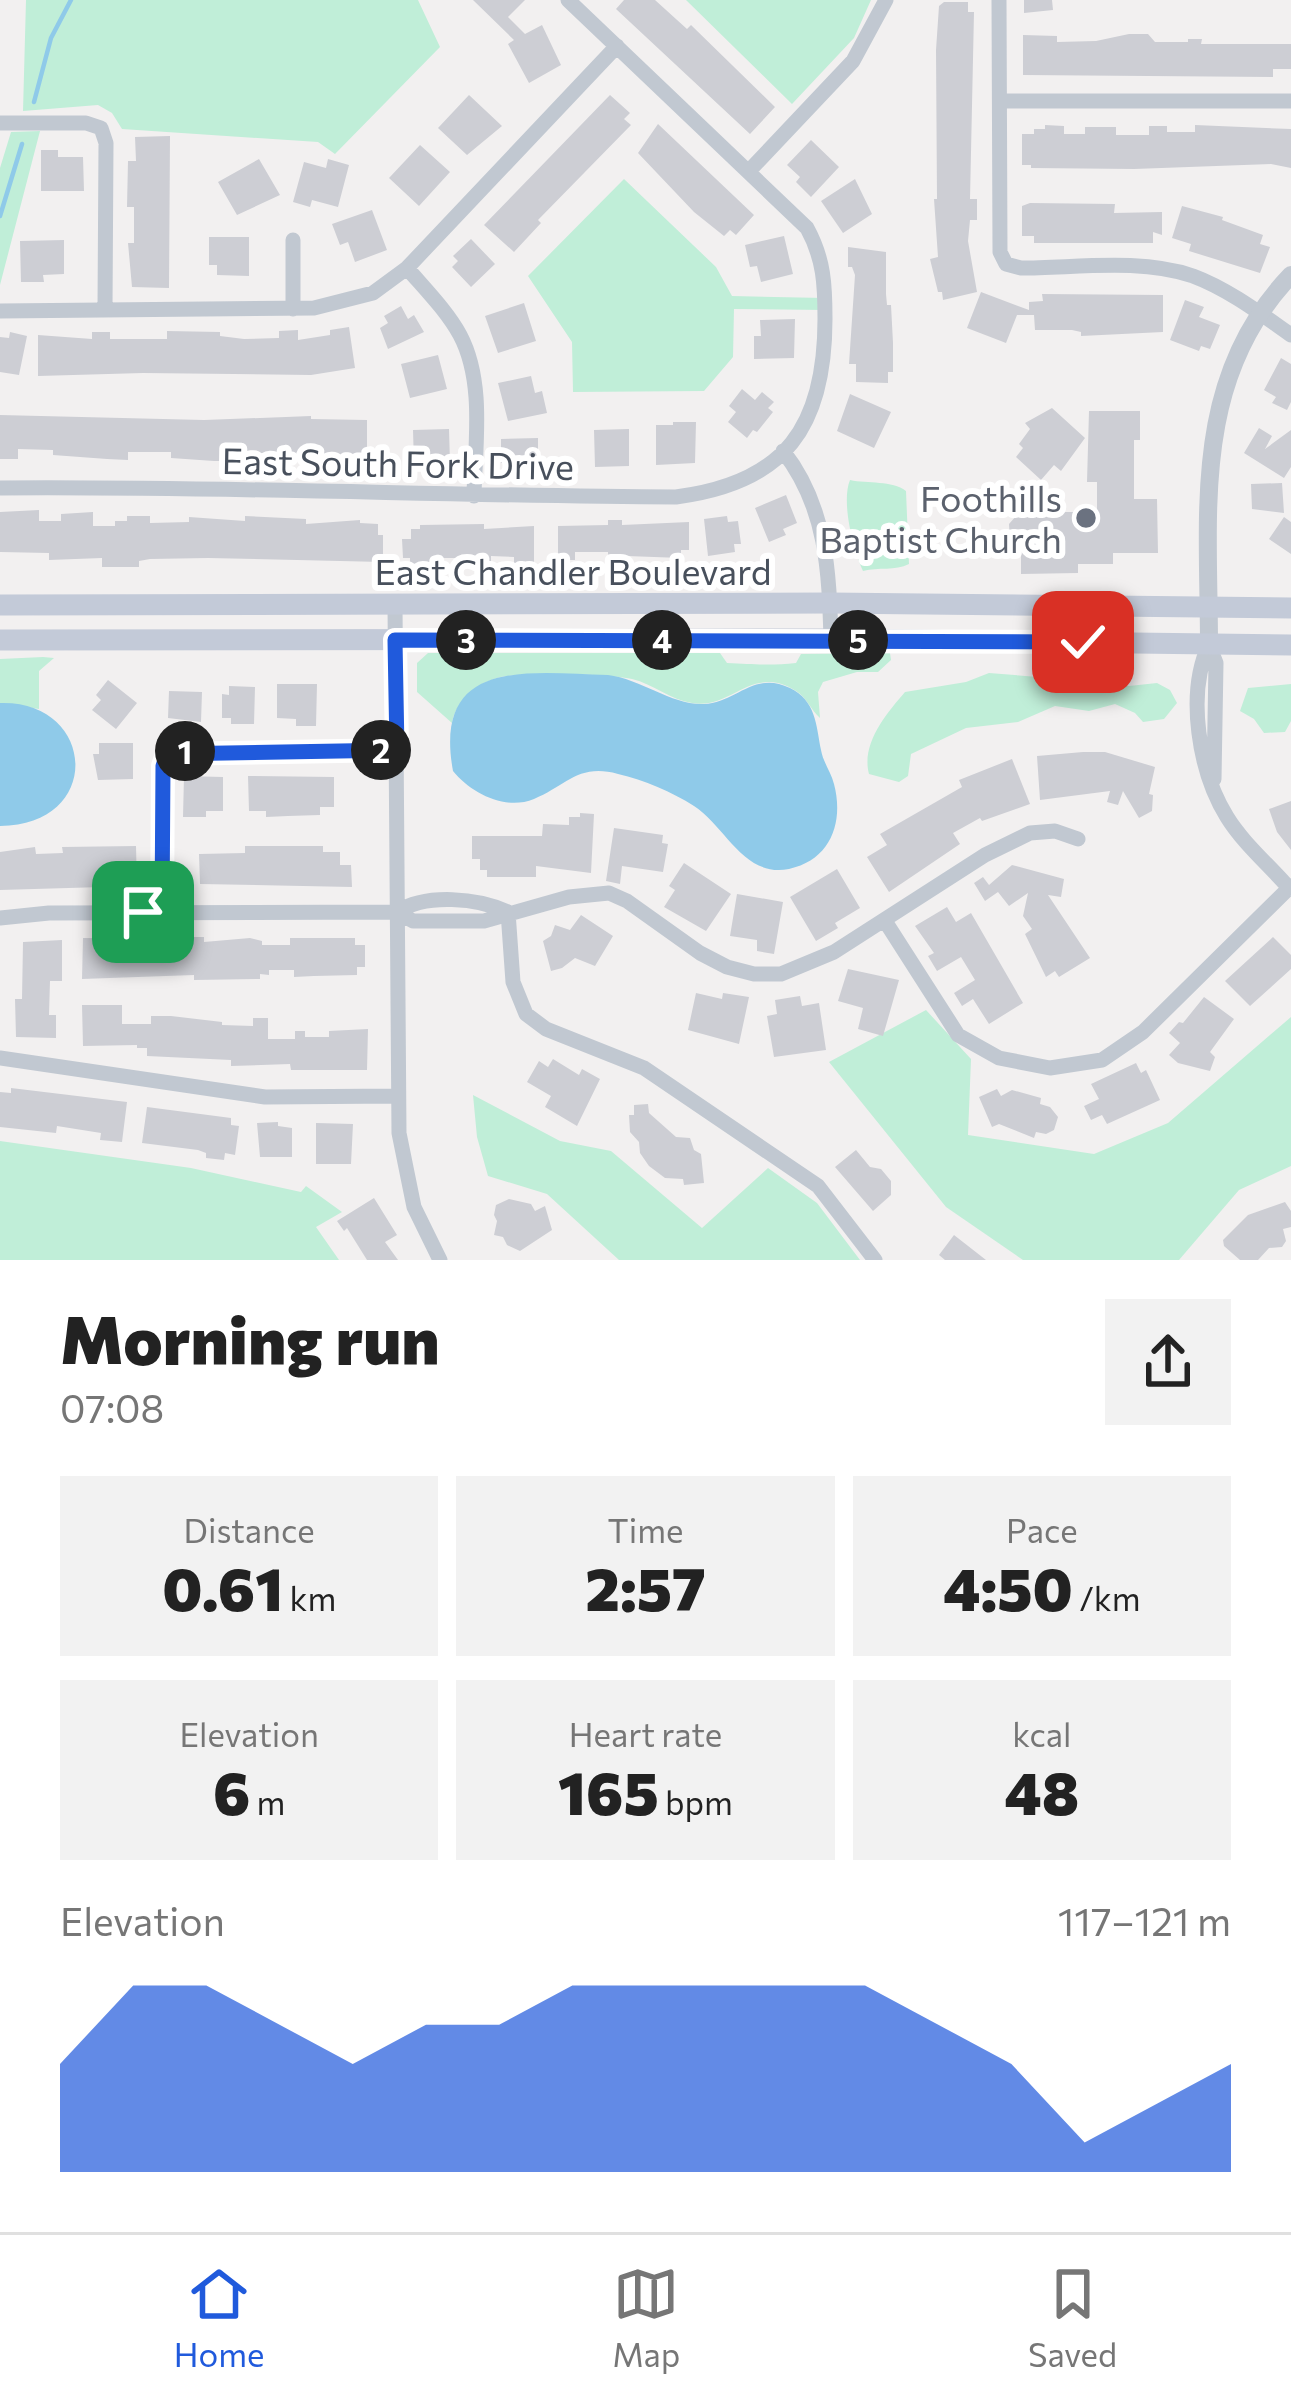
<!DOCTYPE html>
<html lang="en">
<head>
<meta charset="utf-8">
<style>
  body { margin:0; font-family:Commissioner,sans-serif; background:#f2f2f2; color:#222; height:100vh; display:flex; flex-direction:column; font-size:45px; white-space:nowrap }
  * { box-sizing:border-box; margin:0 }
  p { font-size:39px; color:#767676 }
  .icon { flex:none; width:66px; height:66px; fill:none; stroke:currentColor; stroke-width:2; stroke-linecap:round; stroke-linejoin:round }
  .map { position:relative; height:1260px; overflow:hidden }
  .details { display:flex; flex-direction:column; background:#fff; flex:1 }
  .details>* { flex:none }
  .pin { position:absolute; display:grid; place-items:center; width:102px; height:102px; color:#fff; margin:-51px; border-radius:24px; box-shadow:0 6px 18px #0006 }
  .km { position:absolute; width:60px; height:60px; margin:-30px; border-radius:50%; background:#222; color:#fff; font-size:33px; line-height:60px; text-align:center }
  .round { display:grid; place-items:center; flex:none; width:126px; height:126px; border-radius:0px; background:#f2f2f2 }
  .head { display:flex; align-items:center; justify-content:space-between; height:204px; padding:0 60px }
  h1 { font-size:66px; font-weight:800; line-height:90px }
  .metrics { display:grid; grid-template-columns:repeat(3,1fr); gap:18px; height:204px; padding:12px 60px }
  .metrics div { display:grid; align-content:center; border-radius:0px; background:#f2f2f2; text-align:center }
  .metrics b { font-size:60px; font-weight:800 }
  .metrics small { font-size:33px; font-weight:400 }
  .metrics p { font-size:33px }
  .chart { height:336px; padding:24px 60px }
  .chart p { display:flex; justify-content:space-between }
  .chart svg { width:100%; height:216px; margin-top:12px; fill:#205adc; opacity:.7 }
  .menu { display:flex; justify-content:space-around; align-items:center; height:168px; border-top:3px solid #e0e0e0; background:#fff; font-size:33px; color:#767676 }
  .menu a { display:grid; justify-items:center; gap:6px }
  .menu .current { color:#205adc }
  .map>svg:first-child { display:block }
  .green { fill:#c0eed8 }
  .water { fill:#8fcae9 }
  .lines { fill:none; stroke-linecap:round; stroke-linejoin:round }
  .stream { stroke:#8fcae9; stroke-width:4.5 }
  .building { fill:#cdced4 }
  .minor { stroke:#c1c8d1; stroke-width:15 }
  .tertiary { stroke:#c1c8d1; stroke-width:18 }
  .secondary { stroke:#c3cad8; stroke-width:21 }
  .route-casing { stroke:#fff; stroke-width:24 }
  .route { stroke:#205adc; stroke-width:15 }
  .worship-dot { fill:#6b7280; stroke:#fff; stroke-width:4.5 }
  .labels { text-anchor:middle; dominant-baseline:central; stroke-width:12; stroke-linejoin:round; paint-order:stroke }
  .street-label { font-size:36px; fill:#48505c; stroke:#fff }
  .worship-label { font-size:36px; fill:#5b616d; stroke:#fff; text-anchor:end }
</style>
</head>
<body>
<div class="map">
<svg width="1291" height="1260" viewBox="0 0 1291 1260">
  <rect width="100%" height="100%" fill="#f2f0f0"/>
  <path class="green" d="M26,0H418L440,47L335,154L318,142L122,129L112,113L98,105L23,111Z
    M686,0H871L854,38L792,104Z
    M40,131L0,285V168L11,132Z
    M624,179L716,267L732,296L825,298V310L734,309L733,357L704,391L573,392L572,342L528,276Z
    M850,480C868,484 892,480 906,491L909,564C895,571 879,567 863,571C853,549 841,502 850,480Z
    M428,653H720L727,663C754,664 769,666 796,663L801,654L890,653L891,660L878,672H857L823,682L818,692L820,718C811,710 807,698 796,691C752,663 732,710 692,703C671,700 653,684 632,679C609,674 515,671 494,679C473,686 456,702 452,723L417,692V663Z
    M43,657L54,658L39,671V709L0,703V659Z
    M989,673L1038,677L1051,674L1085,683L1129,686L1157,683L1170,690L1177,703L1164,719L1143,722L1135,713L1115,704L1089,711L1055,706L1018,722L966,728L911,754L908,776L899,782L869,774C861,744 886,714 905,692L966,682Z
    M1291,684V721L1285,732L1264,733L1254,719L1240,711L1248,688Z
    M926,1010L971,1059L968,1135L1094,1154L1168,1123L1291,1017V1166L1239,1190L1179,1260H1023L946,1207L829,1062Z
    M473,1095L560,1141L611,1151L702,1228L768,1168L817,1203L860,1260H619L547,1194L488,1176L477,1137Z
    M0,1141L191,1168L301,1192L306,1186L342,1212L316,1227L339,1260H0Z"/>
  <path class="water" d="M608,675C641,679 674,706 704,704C736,703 754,670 790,688C816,701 816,724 821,750C823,762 831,772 834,784C844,822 831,860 789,869C744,878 726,827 694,806C672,792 644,780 618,774C578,763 566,786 534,799C505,811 471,793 453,771C432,656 530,673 608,675Z
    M0,703C96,700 105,825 0,826Z"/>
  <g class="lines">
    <path class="stream" d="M34,102L51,38L71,0
      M0,216L22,144"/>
  </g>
  <path class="building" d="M473,0H525L508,17L525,34L542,25L561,65L529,83L508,44L514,40Z
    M624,0H655L687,29L691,25L775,107L750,134L616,9Z
    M1024,0H1052L1053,10L1024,13Z
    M944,2H968V12H974L970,199H977V220H970L968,241L977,292L943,300L942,292H938L930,259L938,257L934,199H937L936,50L939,6Z
    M1129,34H1148L1155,42H1188V39H1202L1201,44H1291V69H1273V77L1023,75V35L1057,36V42L1096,41Z
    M469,95L502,126L467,155L438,128Z
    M610,95L630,113L624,119L631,125L538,220L541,223L514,252L484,225Z
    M658,124L754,215L736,235L730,230L724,236L694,212L638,153Z
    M1045,125L1064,126V134H1085V127H1116V135H1149V126H1167V132H1195V125L1291,129V168L1271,164L1134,169L1031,168V165H1022V134H1034V129H1045Z
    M170,136L169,288L132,287L128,243H134V207H127L128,161H136L135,137Z
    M811,140L839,167L811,197L796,182L800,177L787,165Z
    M420,145L450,172L419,206L389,178Z
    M41,150H58V157H83L84,191H41Z
    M259,159L280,195L237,215L218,182Z
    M328,159L349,165L338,207L312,200L310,207L293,202L304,162L326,168Z
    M855,179L872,214L843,233L821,201Z
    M1030,203L1115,204L1114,213L1162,212V235L1153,232V243H1034V236H1022V206Z
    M1182,206L1223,217L1222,220L1263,235L1260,244L1270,247L1260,273L1189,251L1191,244L1172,238Z
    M372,210L387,250L355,262L348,242L340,245L332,224Z
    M784,236L793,274L761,282L757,266L750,267L745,245Z
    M209,237H249V276L217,275V265H209Z
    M471,239L495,264L471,287L452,267L458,261L453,256Z
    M64,240V274L43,275L44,282H21L20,241Z
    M848,247L886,252V294L887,305H891L893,343V372H888V383L856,382V364H849L855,275L852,267H848Z
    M981,292L1029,310V302L1043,301L1042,294L1163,295V332L1081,336V332L1072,330H1035L1034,315H1017L1006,343L967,328Z
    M1185,300L1204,307L1199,317L1220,325L1210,349L1201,346L1199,351L1170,340Z
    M524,303L536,341L498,353L485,316Z
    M401,306L408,319L414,315L424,332L388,349L380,328L388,323L384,316Z
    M795,319L794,358L754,359V336H761L760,320Z
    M349,327L355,368L311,375L143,373L38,376V335L92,339V332H110V339H167V331L220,332V336L244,339L279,338V331L298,330V340L330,335V330Z
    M10,332L27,336L19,375L0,372V337L9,338Z
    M438,355L447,389L410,398L401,364Z
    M1281,358L1291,364V402L1287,410L1272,403L1276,397L1264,390Z
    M531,376L535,393L542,391L547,413L508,421L498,383Z
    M742,389L755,400L762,392L774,402L768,408L773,412L757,432L753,430L747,438L728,422L736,412L729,406Z
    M850,394L891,412L874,448L837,431Z
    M1052,408L1085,438L1061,471L1054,465L1041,480L1016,457L1023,448L1019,444L1030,429L1025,423Z
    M1089,411H1140V440H1134V499H1157L1158,553H1113V564H1078V573L1021,574V553L1010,543L1009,524L1024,507H1043L1061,500V512H1097V482H1087Z
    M0,415L204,420L311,416V419L367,420V456H341V462H320V457L259,453L234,456V461H214L171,458V452H128V460L107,459L53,455V450L18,449V459H0Z
    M673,422H696L695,463L656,465V425H673Z
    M1259,428L1272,436L1265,449L1291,430V467L1284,478L1244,453Z
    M449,429L450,463L414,464L413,430Z
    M629,429V466L595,467L594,430Z
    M538,438V464H531V471H508V463H501V439Z
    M1282,483L1284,513L1252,509L1251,484Z
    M786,495L797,523L783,529L786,535L769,542L755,508Z
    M39,510V521H61V514L93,512V526H115V521H127V516H150V523L189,522V517L245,521V516L306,519V524L360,520V523L378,524V535H383V562L208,558L150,559L139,561V567H102V558L49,560V553L0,552V512Z
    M727,516L728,522L738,521L741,544H734L735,552L708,556L704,519Z
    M1284,517L1291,522V554L1269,539Z
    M608,520H622V525L689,522V550H681V558L627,556V560H608V552H575V560H558V526L608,525Z
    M484,524V529L534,526V564L514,563V557L491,556V565H469V558H437V564L410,565V558H403L402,539H411V529H420V525Z
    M108,680L137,703L116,729L92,710L101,700L96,695Z
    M277,684H317L316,726H296V719L277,718Z
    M229,686L255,687L254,724H231V718H222V694L229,695Z
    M169,691L202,692L201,722L168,718Z
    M99,743H133V779L98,780L93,754H99Z
    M1083,752H1105L1155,767L1149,794L1153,795L1152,811L1139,818L1123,791L1118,805L1107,802L1110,791L1040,800L1037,756Z
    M1012,759L1030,804L982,821L980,818L953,833L960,844L889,892L867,857L887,845L880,834L962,787L959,780Z
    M184,776L223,777V811H206V817H183Z
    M248,776L334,777V807H320V815L288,816L266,817V811H249Z
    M1291,801V850L1277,832L1269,809Z
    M580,813L594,814L591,873L536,866V877H487V870H480V859H472V836H542L543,824L569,825V817H580Z
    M614,828L663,835L662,843L668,844L663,872L622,866L620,884L606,881Z
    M136,846L137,886L0,890V852L35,847L36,854L63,853L62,847Z
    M245,846H323V852H340V865H351L352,887L200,884L199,854L245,853Z
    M684,863L731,894L706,931L664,907L675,890L669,886Z
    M1012,865L1064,879L1061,897L1048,895L1090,958L1059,977L1055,971L1046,977L1025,934L1032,929L1023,916L1028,893L1009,906L998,892L985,901L974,883L983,877L989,885Z
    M837,869L860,908L835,923L838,928L816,941L790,897Z
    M737,894L783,902L774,954L757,951V940L730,936Z
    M947,907L956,922L971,913L1023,1003L989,1024L973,999L962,1006L954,993L975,980L961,957L937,971L928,956L934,953L915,926Z
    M581,915L613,936L595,966L575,958L562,968L551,971L543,941L551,936L555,925L570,930Z
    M185,937H204V942L250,938L262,941V945H290V938H355V945H365V967H357V975L314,976L294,977V970H269V975L260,974V979L194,980V975L82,979L83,938L163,939V946H185Z
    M1273,937L1291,955V969L1250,1006L1225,981Z
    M62,940V981H50L49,1015H56V1038L16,1037L15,999H22L23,942Z
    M848,969L899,980L883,1036L858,1029L863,1008L838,1001Z
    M696,993L722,999L723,993L749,997L739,1044L688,1030Z
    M800,996L802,1006L819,1003L826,1050L774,1057L767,1016L777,1014L775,1000Z
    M1204,997L1234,1019L1210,1052L1215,1057L1210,1071L1178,1063L1169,1055L1180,1043L1169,1033L1179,1022L1183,1023Z
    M82,1005H122V1024H151V1016H171L222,1022V1025L253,1026V1018H268V1039H295V1031H305V1037H329V1031L368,1029L367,1070H291L290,1064L231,1066V1060L147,1056V1048H137V1045L83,1046Z
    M553,1059L579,1075L582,1069L600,1079L577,1126L545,1107L551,1096L527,1082L539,1061L548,1067Z
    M1136,1063L1141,1073L1146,1070L1160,1100L1107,1124L1102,1115L1091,1120L1084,1106L1099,1099L1091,1084Z
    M11,1088L127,1102L122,1142L100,1140L101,1133L57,1126L56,1133L0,1127V1092L11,1093Z
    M997,1089L1001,1096L1012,1090L1041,1098L1040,1104L1050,1107L1058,1117L1054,1130L1046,1134L1036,1132L1034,1138L999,1124L992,1127L979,1097Z
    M648,1104L649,1113L676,1137L690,1138L694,1150L701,1154L704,1183L684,1185L683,1179L665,1178L649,1166L640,1153L639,1142L630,1132L629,1115H634V1105Z
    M147,1107L231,1118V1125L239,1126L235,1155L225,1153L224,1160L206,1158V1153L198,1150L142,1143Z
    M278,1122V1126L292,1128V1157H260L257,1123Z
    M316,1123L353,1124L351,1164H316Z
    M856,1150L870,1167L881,1169L891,1181V1195L873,1211L835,1167Z
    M374,1198L397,1235L385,1242L398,1260H367L347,1228L344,1231L337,1221Z
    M509,1199L531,1204L535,1211L545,1206L552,1230L520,1251L507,1245L503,1237L494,1235L497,1221L494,1215L496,1205Z
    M1285,1202L1291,1211V1227L1283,1229L1286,1241L1282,1247L1269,1248L1258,1260H1240L1224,1246L1223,1240L1248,1215Z
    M954,1235L986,1260H945L939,1255Z"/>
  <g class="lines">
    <path class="minor" d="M999,0L1000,252L1006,264L1021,268C1076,268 1140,258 1193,276C1228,289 1261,314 1291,335
      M1000,101H1291
      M0,123H86L101,128L106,143L105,308
      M749,171L853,61L886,0
      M407,268C425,289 447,311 460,335C485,382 475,445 474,496
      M293,309V240
      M0,311L314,308L373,293L407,268L617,46
      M783,451C827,507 829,572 831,639
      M0,488C225,486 450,496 676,497C786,483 825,426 825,319C825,285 824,259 807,228L568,0
      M395,604L399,1133L414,1207L440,1260
      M1209,645C1186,694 1199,772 1227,817C1243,843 1269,865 1289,888
      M1209,645L1216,663L1214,779
      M162,912L163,766L168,754L397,750
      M397,912C426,893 478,898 508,912
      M508,912L513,982L526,1014L546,1029L644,1068L818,1186L875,1260
      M0,918L49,913L397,912L413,921H484L569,897L609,893L627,901L700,953L727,967L754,974H781L834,952L985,855L1030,833L1055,831L1078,839
      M885,921L958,1035L999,1058L1050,1068L1102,1060L1143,1032L1291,886
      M0,1058L265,1097L398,1096"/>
    <path class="tertiary" d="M1209,645C1209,513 1191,379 1291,275"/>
    <path class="secondary" d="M0,605L830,603L1291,608
      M0,640L831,639L1291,645"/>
  </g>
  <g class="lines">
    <g class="route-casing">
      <path id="route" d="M143,912H162L163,766L167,754L397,750L395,640L1083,642"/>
    </g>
    <use href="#route" class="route"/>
  </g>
  <circle class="worship-dot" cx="1086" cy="518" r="12"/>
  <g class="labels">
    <g class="street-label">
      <text transform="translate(398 462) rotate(1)">East South Fork Drive</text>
      <text x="573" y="570">East Chandler Boulevard</text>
    </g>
    <g class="worship-label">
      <text x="1062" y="497">Foothills<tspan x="1062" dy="41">Baptist Church</tspan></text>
    </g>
  </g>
</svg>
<div class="pin" style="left:143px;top:912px;background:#1e9e55"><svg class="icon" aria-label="arrive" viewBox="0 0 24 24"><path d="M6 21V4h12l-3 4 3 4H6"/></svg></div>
<div class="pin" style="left:1083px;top:642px;background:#d93025"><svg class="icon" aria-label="check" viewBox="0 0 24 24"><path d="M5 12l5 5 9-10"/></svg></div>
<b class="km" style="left:185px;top:751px">1</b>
<b class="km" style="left:381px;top:750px">2</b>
<b class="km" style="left:466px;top:640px">3</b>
<b class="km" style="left:662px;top:640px">4</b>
<b class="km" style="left:858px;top:640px">5</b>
</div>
<section class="details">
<div class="head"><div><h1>Morning run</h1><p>07:08</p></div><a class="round"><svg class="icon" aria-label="share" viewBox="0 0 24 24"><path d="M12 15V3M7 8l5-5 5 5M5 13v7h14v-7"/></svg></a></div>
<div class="metrics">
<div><p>Distance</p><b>0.61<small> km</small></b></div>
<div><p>Time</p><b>2:57</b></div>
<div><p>Pace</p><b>4:50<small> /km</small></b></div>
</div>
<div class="metrics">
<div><p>Elevation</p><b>6<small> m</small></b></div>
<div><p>Heart rate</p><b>165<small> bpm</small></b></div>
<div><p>kcal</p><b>48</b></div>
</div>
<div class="chart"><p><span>Elevation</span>117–121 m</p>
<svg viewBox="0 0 160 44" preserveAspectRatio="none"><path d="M0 44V22L10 6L20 6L30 14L40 22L50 14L60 14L70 6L80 6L90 6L100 6L110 6L120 14L130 22L140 38L150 30L160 22V44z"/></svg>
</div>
</section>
<nav class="menu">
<a class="current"><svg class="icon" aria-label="home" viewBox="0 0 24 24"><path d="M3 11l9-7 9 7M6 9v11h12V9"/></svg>Home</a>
<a><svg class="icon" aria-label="map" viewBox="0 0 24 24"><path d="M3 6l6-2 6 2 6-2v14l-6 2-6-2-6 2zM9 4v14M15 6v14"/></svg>Map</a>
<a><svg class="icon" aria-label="saved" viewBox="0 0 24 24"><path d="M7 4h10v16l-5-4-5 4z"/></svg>Saved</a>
</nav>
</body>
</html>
